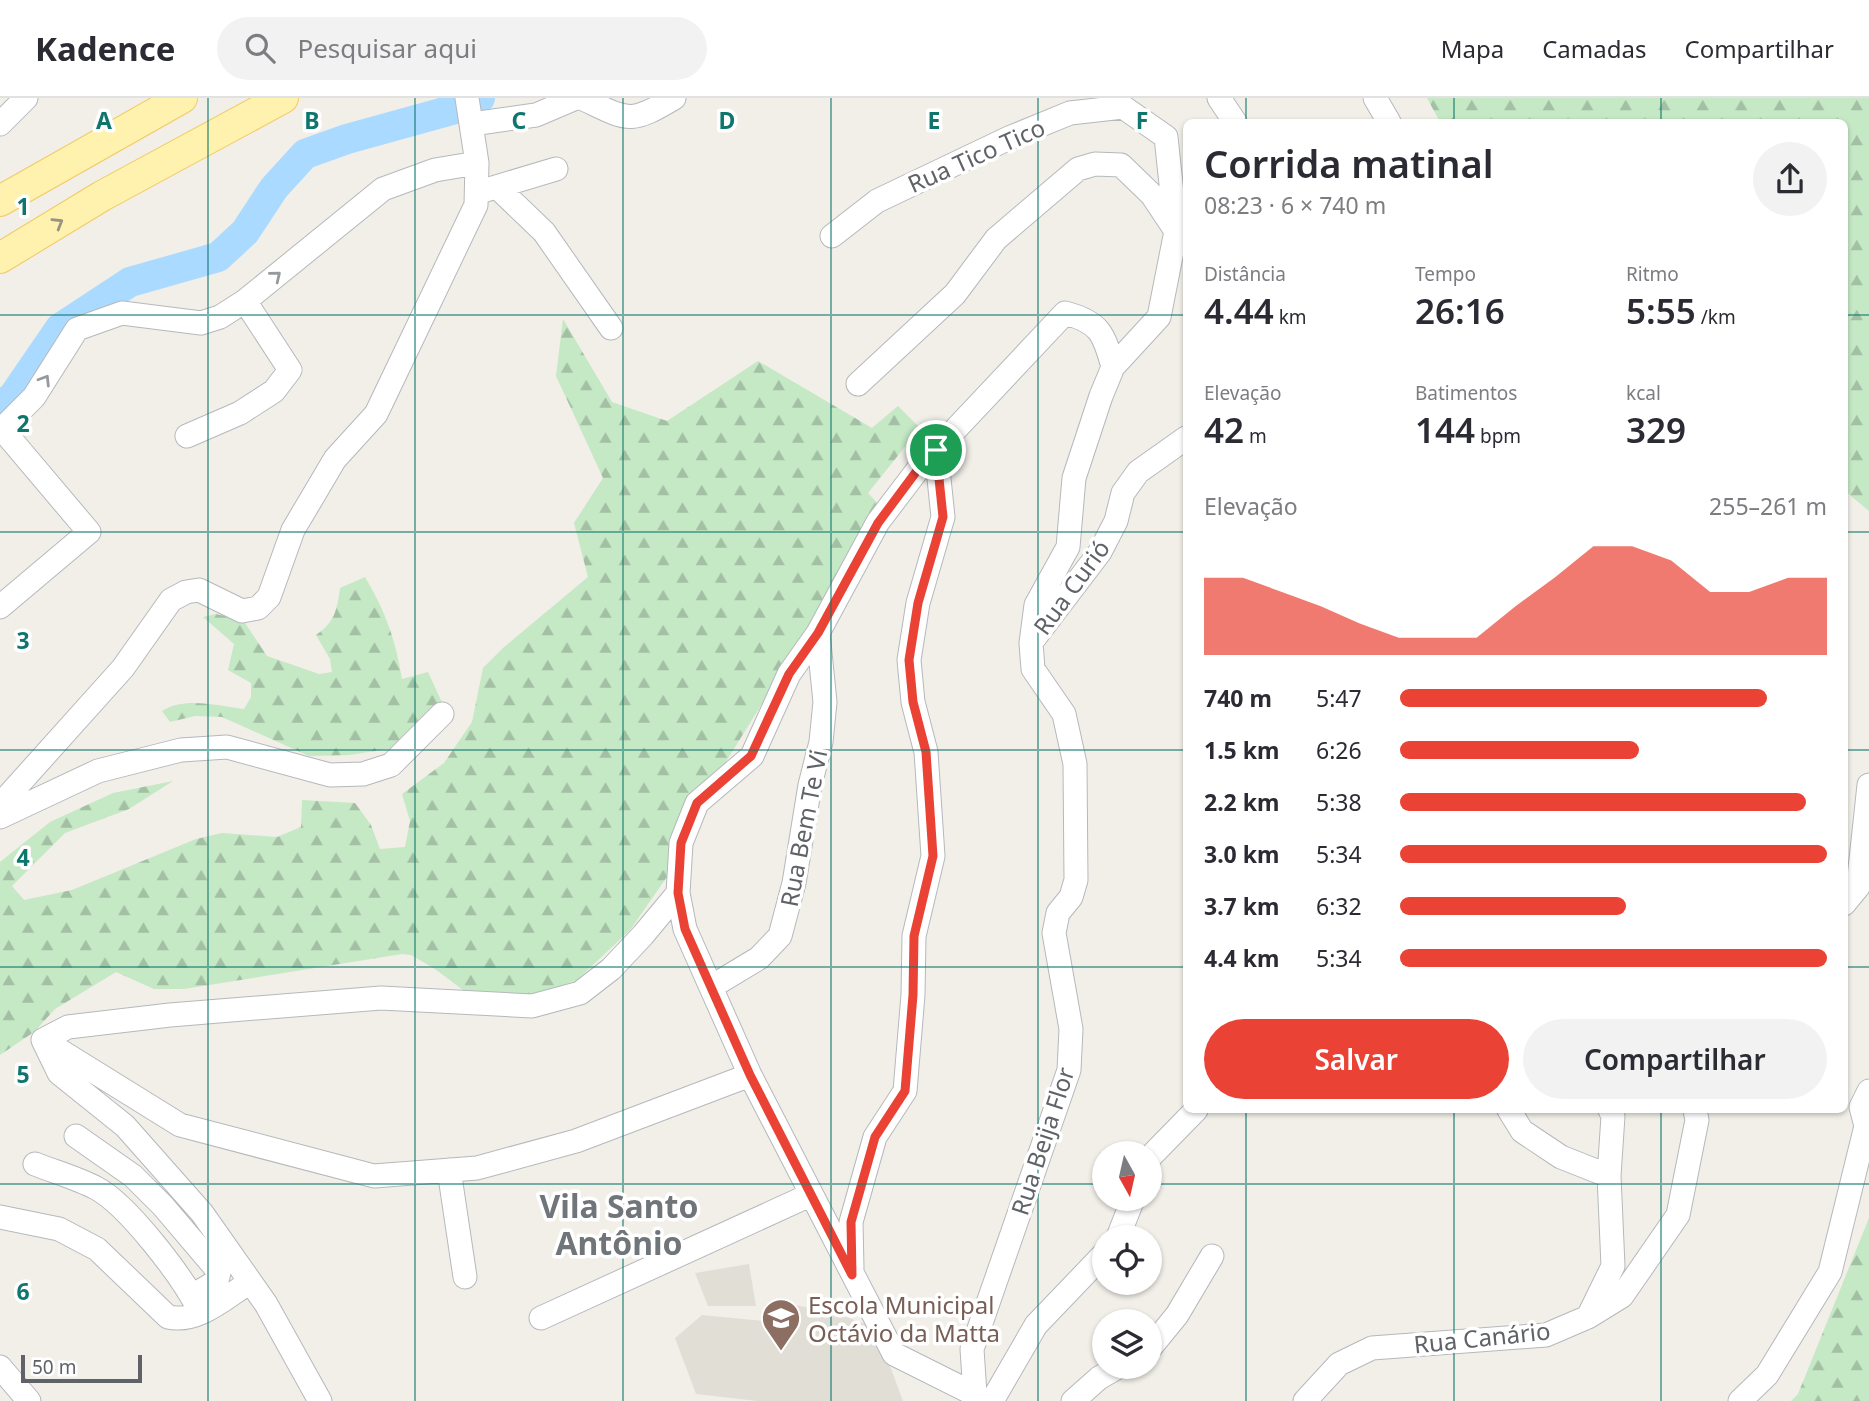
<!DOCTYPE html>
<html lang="pt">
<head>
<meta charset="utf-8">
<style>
  body { margin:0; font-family:"Noto Sans",sans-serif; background:#f2f2f3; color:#2b2b33; height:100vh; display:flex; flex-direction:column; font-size:26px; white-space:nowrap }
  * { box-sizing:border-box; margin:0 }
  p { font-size:23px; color:#7c7c81 }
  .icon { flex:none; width:38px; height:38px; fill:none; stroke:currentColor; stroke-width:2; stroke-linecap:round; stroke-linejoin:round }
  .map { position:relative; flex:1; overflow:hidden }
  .side { position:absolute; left:1183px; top:21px; width:665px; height:994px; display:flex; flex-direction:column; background:#fff; border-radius:10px; box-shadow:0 2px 5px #0004 }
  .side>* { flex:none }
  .needle { width:46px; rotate:172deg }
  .controls { position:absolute; left:1092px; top:1043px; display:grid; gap:14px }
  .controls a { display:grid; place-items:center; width:70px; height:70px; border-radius:50%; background:#fff; box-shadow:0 2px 5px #0004; font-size:35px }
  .scale { position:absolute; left:21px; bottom:18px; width:121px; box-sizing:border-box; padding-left:7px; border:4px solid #5f6368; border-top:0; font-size:19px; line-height:24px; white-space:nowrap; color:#5f6368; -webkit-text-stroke:5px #fff; paint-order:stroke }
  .pin { position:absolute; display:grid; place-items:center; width:60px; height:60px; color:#fff; margin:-30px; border:4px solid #fff; border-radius:50%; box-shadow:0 2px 7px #0007 }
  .round { display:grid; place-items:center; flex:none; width:74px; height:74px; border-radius:37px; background:#f2f2f3 }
  .head { display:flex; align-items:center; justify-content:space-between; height:119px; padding:0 21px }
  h1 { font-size:38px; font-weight:600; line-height:52px }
  .metrics { display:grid; grid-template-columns:repeat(3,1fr); gap:10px; height:119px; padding:7px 21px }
  .metrics div { display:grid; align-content:center }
  .metrics b { font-size:35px; font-weight:600 }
  .metrics small { font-size:19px; font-weight:400 }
  .metrics p { font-size:19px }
  .chart { height:196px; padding:14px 21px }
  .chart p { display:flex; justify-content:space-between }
  .chart svg { width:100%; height:126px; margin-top:7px; fill:#ea4335; opacity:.7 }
  .cta { display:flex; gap:14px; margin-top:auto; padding:14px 21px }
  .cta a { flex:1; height:80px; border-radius:42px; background:#ea4335; color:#fff; font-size:28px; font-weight:600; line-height:80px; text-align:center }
  .cta a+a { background:#f2f2f3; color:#2b2b33 }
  ul { padding:0 21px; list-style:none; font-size:23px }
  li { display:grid; grid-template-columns:112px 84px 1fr; align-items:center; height:52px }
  li i { height:18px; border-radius:9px; background:#ea4335 }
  header { display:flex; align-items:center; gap:42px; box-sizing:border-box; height:98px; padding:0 35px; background:#fff; border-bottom:2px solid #e1e1e2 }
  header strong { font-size:33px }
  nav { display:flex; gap:38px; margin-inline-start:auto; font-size:24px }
  .search { width:490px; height:63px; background:#f2f2f3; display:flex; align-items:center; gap:18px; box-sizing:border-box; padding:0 24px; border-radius:38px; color:#7c7c81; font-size:26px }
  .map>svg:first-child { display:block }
  .education { fill:#e1ded6 }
  .forest { fill:url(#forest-firs) }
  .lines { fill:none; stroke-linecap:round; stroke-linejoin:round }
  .river { stroke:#aadaff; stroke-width:30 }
  .minor-casing { stroke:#b5b8bc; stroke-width:25 }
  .major-casing { stroke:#f2c960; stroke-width:32 }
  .minor { stroke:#fff; stroke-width:23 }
  .major { stroke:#fff2af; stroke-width:30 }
  .oneway { stroke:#979581 }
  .oneway2 { stroke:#979a9d }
  .route-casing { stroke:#fff; stroke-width:14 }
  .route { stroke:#ea4335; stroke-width:9 }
  .grid { fill:none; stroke:#0f766e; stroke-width:2; stroke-opacity:0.55 }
  .labels { text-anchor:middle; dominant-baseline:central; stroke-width:7; stroke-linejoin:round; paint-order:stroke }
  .street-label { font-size:24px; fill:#5f6368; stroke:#fff }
  .education-label { font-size:24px; fill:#785e54; stroke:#fff; text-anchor:start }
  .district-label { font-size:32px; font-weight:bold; fill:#70757a; stroke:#fff }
  .grid-label { font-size:23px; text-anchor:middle; font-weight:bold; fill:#0f766e; stroke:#fff; stroke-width:7; stroke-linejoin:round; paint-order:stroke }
</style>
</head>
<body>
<header>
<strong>Kadence</strong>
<div class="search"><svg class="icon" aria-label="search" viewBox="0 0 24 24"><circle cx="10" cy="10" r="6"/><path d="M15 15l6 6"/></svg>Pesquisar aqui</div>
<nav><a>Mapa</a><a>Camadas</a><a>Compartilhar</a></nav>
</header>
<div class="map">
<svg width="1869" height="1303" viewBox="0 0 1869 1303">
  <defs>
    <pattern id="forest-firs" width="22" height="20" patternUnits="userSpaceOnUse" patternTransform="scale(1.75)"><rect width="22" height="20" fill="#c5e8c5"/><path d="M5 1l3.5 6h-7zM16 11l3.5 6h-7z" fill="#a3c0a4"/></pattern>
  </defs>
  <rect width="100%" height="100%" fill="#f1efe8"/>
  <path class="education" d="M749,1166L756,1208H708L695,1175Z
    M795,1207L832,1214L866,1226L890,1268L903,1303H757L696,1296L675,1240L702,1217L784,1225Z"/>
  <path class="forest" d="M1427,0H1869V413L1845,393L1844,24H1440Z
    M563,221L612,304L667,323L758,263L872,330L898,308L920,330L868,395L883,411L722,670L669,776L630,832L577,882L529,900L471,898L435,871L411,857L402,856L184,891H154L116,874L55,911L34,934L0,957V764L50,724L113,695L173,683L129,711L65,735L12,788L24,802L72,792L196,741L222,735L277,739L301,729L302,702L355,705L371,727L380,751L405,749L410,723L402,696L444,665L472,624L483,570L503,550L588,479L574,425L603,380L556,278Z
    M365,479C386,515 395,540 402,581L428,574L445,611L414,647L349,657L309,658L222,619L195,618L170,624L162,613C185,598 218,608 244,611L251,599V585L228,572L234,546L203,519L216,516L243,522L267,558L319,576L332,574L330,561L316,537C335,524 337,512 340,490Z
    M1869,1120V1303H1791L1798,1296Z"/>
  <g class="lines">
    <path class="river" d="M0,306L12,300L60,230L130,184L218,159L245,134L274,90L305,56L347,41L459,10L480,0"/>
    <g class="minor-casing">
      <path id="minor" d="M581,0C627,21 628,28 674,0
        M1219,0L1235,24
        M1375,0L1389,24
        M0,26L26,0
        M472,26L536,17L576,0
        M497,89L544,134L611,230
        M486,92L556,71
        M832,138L877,103L1009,40L1070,15L1123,9L1166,39L1176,133L1159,219L1113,269L1101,298L1074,380L1068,449L1036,507L1031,545L1033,571L1064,616L1075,666L1076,782L1071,799L1058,815L1054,835L1071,931L1069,972L972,1251L975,1296
        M858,286L955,196L996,141L1078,71L1095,66L1121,67L1152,97L1174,130
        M0,333L34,299L77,231L122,215L201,225L220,219L245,203L383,91L435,72L477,65
        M187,338L240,315L274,293L290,272L245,203
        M0,509L89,434L2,331
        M1033,542L1100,454L1116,423L1123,395L1138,374L1186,340
        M0,707L123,570L171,502L186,494L199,492L242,513L258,510L269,499L293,432L335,361L376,316L476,107L477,65L467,0
        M0,719L98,673L181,652L227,649L330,677L363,676L391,667L442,616
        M1844,806L1858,789L1869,687
        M711,889L759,860L780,838L794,785L810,687L821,644L825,604L818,535
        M43,942L180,1027L374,1078L477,1070L576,1043L750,977
        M43,942L68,929L170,917L381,900L532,908L580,895L611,871L643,837L678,795
        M43,942L59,975L125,1028L202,1115L266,1206L320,1303
        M1509,1012L1522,1033L1561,1059L1609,1078
        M1866,1028L1861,1009L1869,993
        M76,1038L133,1078L163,1108L219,1174L217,1183L192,1198
        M1150,1059L1196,1012
        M35,1066C55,1074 77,1080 96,1090C127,1106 182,1178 198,1210
        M449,1072L465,1179
        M0,1119L59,1131L97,1151L168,1219C198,1226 226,1199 250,1184
        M1118,1139L1133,1101
        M852,1170L851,1124L875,1039L905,993L913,897L914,838L933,758L926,654L913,604L909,562L918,505L943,419L936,352
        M1588,1219L1622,1198L1678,1117L1697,1022L1695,1012
        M541,1220L810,1097
        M1150,1250L1177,1217L1212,1158
        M0,1269L29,1303
        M986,1302L894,1256L750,977L685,831L678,795L681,745L697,705L752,658L789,576L818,535L878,424L919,370L1065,215C1100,224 1104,236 1113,269
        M992,1303L1036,1227L1104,1156
        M1073,1303L1099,1280L1118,1269
        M1305,1303L1339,1266L1372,1250L1546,1237L1588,1219L1613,1168L1609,1078L1613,1018L1610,1012
        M1740,1303L1767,1277L1830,1174L1866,1028L1869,1027"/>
    </g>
    <g class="major-casing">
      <path id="major" d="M0,103L182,0
        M0,160L102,98L283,0"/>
    </g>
    <use href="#minor" class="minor"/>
    <use href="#major" class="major"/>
  </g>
  <defs><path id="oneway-chevron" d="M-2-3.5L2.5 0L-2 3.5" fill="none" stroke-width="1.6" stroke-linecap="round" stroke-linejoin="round" transform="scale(1.75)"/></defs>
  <use class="oneway" href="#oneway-chevron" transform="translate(58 125) rotate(-31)"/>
  <g class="oneway2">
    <use href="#oneway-chevron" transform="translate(276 178) rotate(-39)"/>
    <use href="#oneway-chevron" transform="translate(45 282) rotate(-58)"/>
  </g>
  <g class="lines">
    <g class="route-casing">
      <path id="route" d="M936,352L943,419L918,505L909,562L913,604L926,654L933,758L914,838L913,897L905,993L875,1039L851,1124L852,1177L750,977L685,831L678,795L681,745L697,705L751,658L789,576L818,535L878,425L919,370Z"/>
    </g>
    <use href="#route" class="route"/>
  </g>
  <path class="grid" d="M208,0V1303M415,0V1303M623,0V1303M831,0V1303M1038,0V1303M1246,0V24M1454,0V24M1661,0V24M0,217H1186M1844,217H1869M0,434H1186M1844,434H1869M0,652H1186M1844,652H1869M0,869H1186M1844,869H1869M1246,1012V1303M1454,1012V1303M1661,1012V1303M0,1086H1104M1150,1086H1869"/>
  <defs>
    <g id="school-pin" transform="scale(2.0125)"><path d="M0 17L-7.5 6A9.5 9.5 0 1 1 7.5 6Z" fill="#8d6e63" stroke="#fff"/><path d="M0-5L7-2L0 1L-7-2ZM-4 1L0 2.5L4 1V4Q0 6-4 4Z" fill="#fff"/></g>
  </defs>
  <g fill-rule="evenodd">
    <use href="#school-pin" x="781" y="1220"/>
  </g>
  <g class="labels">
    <g class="street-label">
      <text transform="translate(976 57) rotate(-24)">Rua Tico Tico</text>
      <text transform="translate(1071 489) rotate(-54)">Rua Curió</text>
      <text transform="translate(803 730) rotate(-79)">Rua Bem Te Vi</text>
      <text transform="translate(1042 1043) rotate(-72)">Rua Beija Flor</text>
      <text transform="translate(1482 1239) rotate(-6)">Rua Canário</text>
    </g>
    <g class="education-label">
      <text x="808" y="1206">Escola Municipal<tspan x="808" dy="28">Octávio da Matta</tspan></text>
    </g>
    <g class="district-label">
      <text x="619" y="1107">Vila Santo<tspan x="619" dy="37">Antônio</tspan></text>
    </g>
  </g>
  <g class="grid-label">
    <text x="104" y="31">A</text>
    <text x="312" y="31">B</text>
    <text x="519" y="31">C</text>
    <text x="727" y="31">D</text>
    <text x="934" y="31">E</text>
    <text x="1142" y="31">F</text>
    <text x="23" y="117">1</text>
    <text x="23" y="334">2</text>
    <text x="23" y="551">3</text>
    <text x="23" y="768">4</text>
    <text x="23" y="985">5</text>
    <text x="23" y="1202">6</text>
  </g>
</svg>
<div class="controls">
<a><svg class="needle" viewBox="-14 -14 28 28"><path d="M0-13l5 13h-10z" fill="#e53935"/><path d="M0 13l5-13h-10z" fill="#7c7c81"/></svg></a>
<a><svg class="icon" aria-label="locate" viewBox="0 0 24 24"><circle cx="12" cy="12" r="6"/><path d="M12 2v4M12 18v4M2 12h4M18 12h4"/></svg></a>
<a><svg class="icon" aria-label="layers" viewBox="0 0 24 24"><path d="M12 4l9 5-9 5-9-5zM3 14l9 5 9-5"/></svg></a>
</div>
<div class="scale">50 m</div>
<div class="pin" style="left:936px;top:352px;background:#1e9e55"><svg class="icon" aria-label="arrive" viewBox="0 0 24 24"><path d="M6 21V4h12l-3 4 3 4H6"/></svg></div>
<section class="side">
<div class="head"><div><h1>Corrida matinal</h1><p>08:23 · 6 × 740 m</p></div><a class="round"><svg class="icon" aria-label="share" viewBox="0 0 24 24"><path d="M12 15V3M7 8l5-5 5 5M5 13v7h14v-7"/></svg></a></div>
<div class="metrics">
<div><p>Distância</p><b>4.44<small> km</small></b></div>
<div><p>Tempo</p><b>26:16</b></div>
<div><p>Ritmo</p><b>5:55<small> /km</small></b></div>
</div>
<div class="metrics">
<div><p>Elevação</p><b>42<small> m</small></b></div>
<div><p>Batimentos</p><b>144<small> bpm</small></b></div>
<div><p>kcal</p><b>329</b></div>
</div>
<div class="chart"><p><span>Elevação</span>255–261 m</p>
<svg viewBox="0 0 160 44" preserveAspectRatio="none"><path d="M0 44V17L10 17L20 22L30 27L40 33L50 38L60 38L70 38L80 27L90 17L100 6L110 6L120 11L130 22L140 22L150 17L160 17V44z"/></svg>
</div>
<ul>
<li><b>740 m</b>5:47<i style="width:86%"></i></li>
<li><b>1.5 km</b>6:26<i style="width:56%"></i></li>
<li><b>2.2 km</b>5:38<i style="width:95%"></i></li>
<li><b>3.0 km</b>5:34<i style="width:100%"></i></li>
<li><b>3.7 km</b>6:32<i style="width:53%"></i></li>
<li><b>4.4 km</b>5:34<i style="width:100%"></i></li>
</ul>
<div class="cta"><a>Salvar</a><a>Compartilhar</a></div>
</section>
</div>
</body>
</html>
